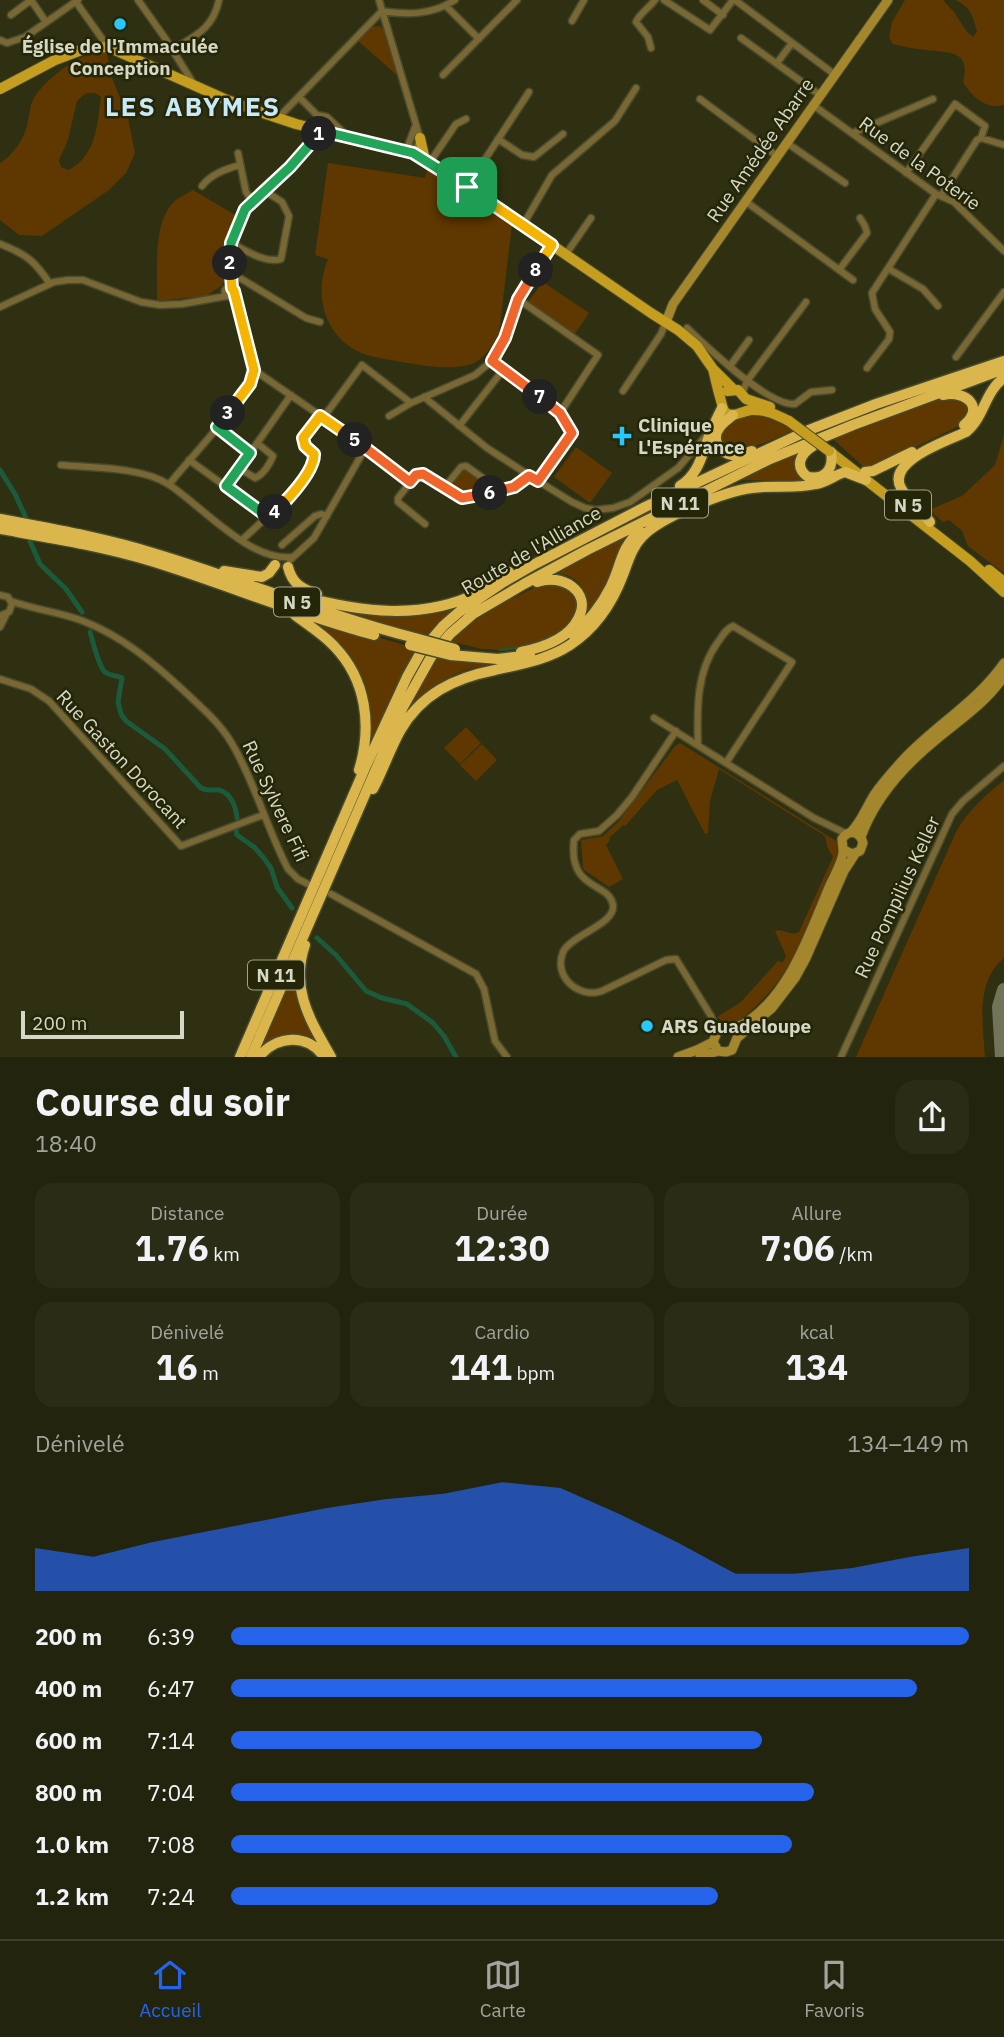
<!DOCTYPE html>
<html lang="fr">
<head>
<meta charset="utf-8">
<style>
  body { margin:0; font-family:"IBM Plex Sans",sans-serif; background:#2a2c16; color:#f1f3f6; height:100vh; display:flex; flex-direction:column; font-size:26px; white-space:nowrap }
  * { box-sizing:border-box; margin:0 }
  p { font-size:23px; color:#a2a49d }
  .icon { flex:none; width:38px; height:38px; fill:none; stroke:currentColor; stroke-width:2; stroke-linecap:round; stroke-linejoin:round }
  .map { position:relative; height:1057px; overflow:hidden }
  .details { display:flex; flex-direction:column; background:#22240d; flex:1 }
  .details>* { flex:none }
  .scale { position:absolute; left:21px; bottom:18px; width:163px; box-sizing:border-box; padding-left:7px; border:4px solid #d6d8c6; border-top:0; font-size:19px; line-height:24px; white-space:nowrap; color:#d6d8c6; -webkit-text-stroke:5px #242607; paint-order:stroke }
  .pin { position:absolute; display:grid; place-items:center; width:60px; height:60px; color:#fff; margin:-30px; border-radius:14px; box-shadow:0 4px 10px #0006 }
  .km { position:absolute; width:35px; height:35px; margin:-18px; border-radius:50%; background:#222; color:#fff; font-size:19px; line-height:35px; text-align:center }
  .round { display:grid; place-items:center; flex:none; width:74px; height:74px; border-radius:21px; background:#2a2c16 }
  .summary { display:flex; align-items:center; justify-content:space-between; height:119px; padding:0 35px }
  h1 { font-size:38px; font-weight:800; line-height:52px }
  .stats { display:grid; grid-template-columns:repeat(3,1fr); gap:10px; height:119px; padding:7px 35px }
  .stats div { display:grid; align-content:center; border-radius:18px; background:#2a2c16; text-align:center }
  .stats b { font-size:35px; font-weight:800 }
  .stats small { font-size:19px; font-weight:400 }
  .stats p { font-size:19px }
  .chart { height:196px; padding:14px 35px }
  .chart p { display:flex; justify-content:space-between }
  .chart svg { width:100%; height:126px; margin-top:7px; fill:#2563eb; opacity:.7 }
  ul { padding:0 35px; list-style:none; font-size:23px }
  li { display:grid; grid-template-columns:112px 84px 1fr; align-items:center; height:52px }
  li i { height:18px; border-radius:9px; background:#2563eb }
  .dock { display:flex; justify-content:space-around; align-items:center; height:98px; border-top:2px solid #3f412e; background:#22240d; font-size:19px; color:#a2a49d }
  .dock a { display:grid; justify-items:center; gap:4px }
  .dock .selected { color:#2563eb }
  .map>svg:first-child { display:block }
  .green { fill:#5f3801; fill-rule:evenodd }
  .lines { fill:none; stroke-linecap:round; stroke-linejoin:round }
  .stream { stroke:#1b5a3b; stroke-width:2 }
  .canal { stroke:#1b5a3b; stroke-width:5 }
  .taxiway { stroke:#72745a; stroke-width:14 }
  .street-casing { stroke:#494b2e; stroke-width:9 }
  .secondary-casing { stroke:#494b2e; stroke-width:11 }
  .primary-casing { stroke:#494b2e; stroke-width:12 }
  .highway-casing { stroke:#494b2e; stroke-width:13 }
  .street { stroke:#796734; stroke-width:6 }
  .secondary { stroke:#a4862d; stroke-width:9 }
  .primary { stroke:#c59e1f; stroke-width:10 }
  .highway { stroke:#dbb64c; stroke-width:10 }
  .primary-bridge-casing { stroke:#494b2e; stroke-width:12; stroke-linecap:butt }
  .highway-bridge-casing { stroke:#494b2e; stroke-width:13; stroke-linecap:butt }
  .primary-bridge { stroke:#c59e1f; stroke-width:10 }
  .highway-bridge { stroke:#dbb64c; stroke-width:10 }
  .split-1-casing { stroke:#fff; stroke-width:14 }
  .split-2-casing { stroke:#fff; stroke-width:14 }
  .split-3-casing { stroke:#fff; stroke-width:14 }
  .split-4-casing { stroke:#fff; stroke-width:14 }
  .split-5-casing { stroke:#fff; stroke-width:14 }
  .split-6-casing { stroke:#fff; stroke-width:14 }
  .split-7-casing { stroke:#fff; stroke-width:14 }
  .split-8-casing { stroke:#fff; stroke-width:14 }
  .split-9-casing { stroke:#fff; stroke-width:14 }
  .split-1 { stroke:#22a559; stroke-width:9 }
  .split-2 { stroke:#22a559; stroke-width:9 }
  .split-3 { stroke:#f5b400; stroke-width:9 }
  .split-4 { stroke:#22a559; stroke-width:9 }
  .split-5 { stroke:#f5b400; stroke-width:9 }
  .split-6 { stroke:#f0652b; stroke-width:9 }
  .split-7 { stroke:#f0652b; stroke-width:9 }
  .split-8 { stroke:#f0652b; stroke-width:9 }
  .split-9 { stroke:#f5b400; stroke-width:9 }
  .poi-dot { fill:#26c9fe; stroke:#242607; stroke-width:2.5 }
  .labels { text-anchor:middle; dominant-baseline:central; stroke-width:5; stroke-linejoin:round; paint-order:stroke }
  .shield { fill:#242607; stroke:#a1a38d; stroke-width:2 }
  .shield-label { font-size:18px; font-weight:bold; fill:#d6d8c6 }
  .poi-label { font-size:19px; font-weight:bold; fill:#d6d8c6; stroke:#242607; text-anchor:start }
  .street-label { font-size:19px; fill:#d6d8c6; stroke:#242607 }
  .district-label { font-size:26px; font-weight:bold; letter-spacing:2px; fill:#c8e9f8; stroke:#242607 }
</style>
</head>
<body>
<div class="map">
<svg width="1004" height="1057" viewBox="0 0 1004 1057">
  <rect width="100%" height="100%" fill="#2e3011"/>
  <path class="green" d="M905,0H943L954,12L967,32L973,37L977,32C973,16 971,7 955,0H1004V105C986,110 972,97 963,82C971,50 950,53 926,50C915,49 904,47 893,44L889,38L892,22Z
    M379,26L385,30L399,77L357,40L371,27Z
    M96,52L107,53L110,73L128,118L135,153L126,173L109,190L42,236L19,235L0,220V163C12,156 22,142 26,129C29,120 29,110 32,102C41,82 76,56 96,52ZM86,93H95L101,97C97,125 97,154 69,170L61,167L59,160L68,140L77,101Z
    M328,163L425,178L427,170L512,224L499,333C494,342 489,353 479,360C458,376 400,361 374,357C328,346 311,300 328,259L315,255Z
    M193,190L237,216L228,249L227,277L221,286L206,296L157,301C158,272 152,223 174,202C178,197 187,194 193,190Z
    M543,282L589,313L574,335L527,303Z
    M941,398L967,401L970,414L961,425L878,465L866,469L833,439Z
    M756,411L782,420L796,429C775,438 748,454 725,448L721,442L720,430L728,421Z
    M1004,435V573L968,546L962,531L949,520L943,522L929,510L962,496L995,465Z
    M576,447L612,473L590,503L554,477Z
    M801,451L807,481L740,480Z
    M464,468L491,488V490L464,497L451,488L450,485Z
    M635,530L606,590L582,623C591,599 586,577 557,573L556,571Z
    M548,581H556L576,594L578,613L563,631L527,647L500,650L482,649L449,641L481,614Z
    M297,597L374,616H385L464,603L430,638L388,628Z
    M309,618L419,649L370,745C375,709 364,670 338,643C329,634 318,626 309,618Z
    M437,654L491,665C450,670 427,687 404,720H402Z
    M466,727L481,743L460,764L444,748Z
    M680,743L836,841C843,867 824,870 824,894C804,937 792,972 757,1005C747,1015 739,1023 725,1024L717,1017L741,1002L778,961L783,962L786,956L775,931C783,928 790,937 799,932L833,857L827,846L825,836L719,769L710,801L708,833L705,834L677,780L657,790L625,826L623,825L609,838L610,840L606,845L623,879L609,887L584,870L583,867L581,840L603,836L619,821L675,746Z
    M482,744L497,760L476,781L460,765Z
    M1004,780V958C975,982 983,1024 985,1057H856L956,832C969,809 984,797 1004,780Z
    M296,963L322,1049L293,1035L273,1039L258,1048Z"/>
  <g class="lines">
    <path class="stream" d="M538,642L552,636
      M499,650L519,648"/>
    <path class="canal" d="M0,470L15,494L26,518
      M29,539L40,564L66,589L82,612
      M90,632C93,641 98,666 105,672C109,676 117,675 122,678L118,702L121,714L126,721L165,749L201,788C208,792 211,789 219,790C231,793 236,807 237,818
      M236,829L237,835L254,847L263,857L271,868L277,887L292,908
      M317,938L336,955L366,991L382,998L407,1004L433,1023L444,1036L456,1057"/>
    <path class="taxiway" d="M1002,1057L999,1007L1004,990"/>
    <g class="street-casing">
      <path id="street" d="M138,0L165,38L193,83
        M379,0L420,138L418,145L413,153
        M664,0L710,30L733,0
        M703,0L723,15
        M735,0L834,74
        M76,2L108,47
        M446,6L479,39
        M382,11C408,15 432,15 455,0
        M11,15L31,0L46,22
        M572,21L584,0
        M741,38L820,95
        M0,40L7,43L25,37L78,0
        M651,48L648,37L636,22C639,14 649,8 655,0
        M172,50C195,36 213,29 219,0
        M777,63L792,43
        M443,75L517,0
        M299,97L317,115L327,117L345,134
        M700,99L777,156
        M813,105L936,194L954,202L1004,251
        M278,118L382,11
        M853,133L933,99
        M498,139L522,155L534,157L563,134
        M787,143L845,183
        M406,151L415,127
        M238,153L246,192L253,202
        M430,162L456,124L466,119
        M906,173L955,104L985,126L981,138
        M202,186C211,174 226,169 240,165
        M467,187L529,92
        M941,196L977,140L981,138L1004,145
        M745,201L853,280
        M523,225L552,175L615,121L636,88
        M231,243C245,250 266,264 281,259L289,216L282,202L265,191
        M0,244C26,254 35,261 50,284
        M566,254L591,218
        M889,269L923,289L938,306
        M839,270L867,233L865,226L860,218
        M230,272L306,318L320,322
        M231,287L230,272L231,243L245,209L290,167L322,131
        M224.5 292a4.5 4.5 0 1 1 9 0a4.5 4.5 0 1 1-9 0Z
        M518,299L598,355L560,413
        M0,307L54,282L68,280H83L141,302L160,305L182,304L227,296
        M687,328C707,347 768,406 795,404L811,392L832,390
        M956,357L1004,292
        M492,361L560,413L572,433L538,481
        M730,366L749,340
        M867,368L889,339L890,332L875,309L872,293L936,194
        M254,370L366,447L410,482
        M623,391L661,334L666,322
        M742,394L747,381L806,302
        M424,397L487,448L538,481L572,502L585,508L595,510L613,508L630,502L678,468L705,437
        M389,416L411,403L475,375L492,361L505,338L518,299L552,245
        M323,418L362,365L411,403
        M459,426L503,370
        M217,427L250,452
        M189,460L268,517
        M61,465C93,468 141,467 168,484C202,506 250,562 292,557
        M239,468L255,478C263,475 270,464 273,456L257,443
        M170,485L171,482C190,458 251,395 254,370L234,293
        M227,486L291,395
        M445,487L461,467L466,466L501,491
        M425,524L398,502V498L416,475L426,474L459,497L465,499L514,487L529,476
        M242,540L294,492L315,459C313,450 303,448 303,438L320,416
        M282,545L315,516L321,514L327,516
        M290,560L314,538L366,447
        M0,595L8,597L12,604L9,612L0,616
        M11,601C35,610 60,612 83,621C122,636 154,663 184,691C201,707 219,722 231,742C254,780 267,829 288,869L298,879L308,884
        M0,627L6,615
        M0,679L31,689L49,701L181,846L263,815
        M654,718L814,818L847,834
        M676,731L632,797L617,815L599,831L580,834L574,840C568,892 609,881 613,905C616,924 571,935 563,952C553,977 579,999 602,991L666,960L676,959L711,1016L717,1032
        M698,745C697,709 696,672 718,642C723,635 726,629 733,626L792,662L726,763
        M331,894L476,974L484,989L495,1041L507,1057
        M841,1057L952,814L963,801L1004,766"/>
    </g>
    <g class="secondary-casing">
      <path id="secondary" d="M666,322L673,304L888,0
        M851,832C861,822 866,808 874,795C882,783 892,772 902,761C934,726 976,703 1004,663
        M861,837C875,798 906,764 937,739C961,719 987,702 1004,676
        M718,1051L713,1042L717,1032C727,1027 737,1029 747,1022C791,992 810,932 830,885C834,877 844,858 843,850C843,846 842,843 842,839C849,829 860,831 863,843L860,851L852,854L844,850
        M678,1057L697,1050L713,1042
        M700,1057L718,1051L726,1052L732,1050L737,1038L772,1008L795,978L806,958L844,871L855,854"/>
    </g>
    <g class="primary-casing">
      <path id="primary" d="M0,89L55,60L84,49L108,47L227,100L263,113L296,124L413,153L495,206L651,313L678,330L697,346L713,369L734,390
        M420,138L425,160
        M713,369C715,376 722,409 725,412C733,419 742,411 751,410C765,409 777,415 789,421
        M727,391L738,390L746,399L770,407
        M829,451L970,561L1004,592
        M989,570L1004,582"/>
    </g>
    <g class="highway-casing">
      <path id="highway" d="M943,395C966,390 985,407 964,425
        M733,415C729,419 723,422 720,427C710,439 720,455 735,455C741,455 747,453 752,451
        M813,446C800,454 794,467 808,477C825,480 834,469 831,452
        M865,472L873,471L912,452
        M680,486C698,474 701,458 708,439C712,428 717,418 722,408
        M0,519C53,529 105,538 156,554C243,580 327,616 415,638
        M930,522C921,510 908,501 901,488C886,461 947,441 966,432C984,418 985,391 1004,378
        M0,529C51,538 102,546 151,561C226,584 298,615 374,635
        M288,567C292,583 301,589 317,594
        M224,571L262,577L269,573L275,565
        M469,590L509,572
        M301,596C360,612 423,621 480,592
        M295,615C308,625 323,634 334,646C367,680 372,727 359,770
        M573,635C588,622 601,606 610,588C622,564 619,551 640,530
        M521,652C541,648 568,639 578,619C593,591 561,573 537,582
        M450,655L498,659L530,655
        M373,789C383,770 390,749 400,731C421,694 454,678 495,670C521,664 547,660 570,645C596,628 612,604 623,575C628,562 632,547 642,537C660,517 726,491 752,488C773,485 795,489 816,484C827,482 835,475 845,472L866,480
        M305,945C290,989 310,1020 331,1057
        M240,1057L365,768L407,677L421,652L443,626L459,612L502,583L535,564L645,507L809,430L876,404L1004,361
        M251,1057L403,707L431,657L450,634L473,614L524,584L587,550L770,459L853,425L1004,369
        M259,1057C276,1035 308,1033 324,1057"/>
    </g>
    <use href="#street" class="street"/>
    <use href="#secondary" class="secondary"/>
    <use href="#primary" class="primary"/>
    <use href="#highway" class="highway"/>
    <g class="primary-bridge-casing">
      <path id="primary-bridge" d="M789,421L829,451"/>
    </g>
    <g class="highway-bridge-casing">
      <path id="highway-bridge" d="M415,638L455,649
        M410,645L450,655"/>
    </g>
    <use href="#primary-bridge" class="primary-bridge"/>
    <use href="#highway-bridge" class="highway-bridge"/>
  </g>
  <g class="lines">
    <g class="split-1-casing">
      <path id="split-1" d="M319,134L322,131L413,153L467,187"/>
    </g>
    <g class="split-2-casing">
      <path id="split-2" d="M230,263L231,243L245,209L290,167L319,134"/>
    </g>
    <g class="split-3-casing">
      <path id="split-3" d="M228,413L250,384L254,370L234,291L232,288L230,263"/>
    </g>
    <g class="split-4-casing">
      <path id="split-4" d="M228,413L217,427L250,453L226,486L268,517L275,512"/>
    </g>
    <g class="split-5-casing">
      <path id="split-5" d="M275,512C287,500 315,471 314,454L305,446L303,438L320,416L355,440"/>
    </g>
    <g class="split-6-casing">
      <path id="split-6" d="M355,440L410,482L416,475L423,474L462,498L490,493"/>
    </g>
    <g class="split-7-casing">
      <path id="split-7" d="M490,493L514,487L529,476L538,481L572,433L560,413L540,397"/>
    </g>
    <g class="split-8-casing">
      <path id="split-8" d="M536,270L518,299L505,338L492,361L540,397"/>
    </g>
    <g class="split-9-casing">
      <path id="split-9" d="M467,187L552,245L536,270"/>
    </g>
    <use href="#split-1" class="split-1"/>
    <use href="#split-2" class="split-2"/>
    <use href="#split-3" class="split-3"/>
    <use href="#split-4" class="split-4"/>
    <use href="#split-5" class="split-5"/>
    <use href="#split-6" class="split-6"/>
    <use href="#split-7" class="split-7"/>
    <use href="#split-8" class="split-8"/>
    <use href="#split-9" class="split-9"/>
  </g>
  <g class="poi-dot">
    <circle cx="120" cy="24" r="7"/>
    <path d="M618.5 425.5h7v7h7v7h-7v7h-7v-7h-7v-7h7z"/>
    <circle cx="647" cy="1026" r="7"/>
  </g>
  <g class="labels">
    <g class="shield">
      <rect x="652" y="488.5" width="56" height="29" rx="5"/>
      <rect x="885" y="490.5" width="46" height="29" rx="5"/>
      <rect x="274" y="587.5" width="46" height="29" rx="5"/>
      <rect x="248" y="960.5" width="56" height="29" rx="5"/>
    </g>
    <g class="shield-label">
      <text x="680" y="503">N 11</text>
      <text x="908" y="505">N 5</text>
      <text x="297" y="602">N 5</text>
      <text x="276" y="975">N 11</text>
    </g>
    <g class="poi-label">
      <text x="120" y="46" text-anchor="middle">Église de l'Immaculée<tspan x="120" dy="22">Conception</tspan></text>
      <text x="638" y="425">Clinique<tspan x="638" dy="22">L'Espérance</tspan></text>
      <text x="661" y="1026">ARS Guadeloupe</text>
    </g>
    <g class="street-label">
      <text transform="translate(760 150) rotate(-55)">Rue Amédée Abarre</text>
      <text transform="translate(920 163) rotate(36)">Rue de la Poterie</text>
      <text transform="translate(531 550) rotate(-30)">Route de l'Alliance</text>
      <text transform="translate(122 759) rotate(47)">Rue Gaston Dorocant</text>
      <text transform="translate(276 801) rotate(65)">Rue Sylvere Fifi</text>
      <text transform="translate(897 897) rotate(-65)">Rue Pompilius Keller</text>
    </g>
    <g class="district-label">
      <text x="193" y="106">LES ABYMES</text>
    </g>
  </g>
</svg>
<div class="scale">200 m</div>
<div class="pin" style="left:467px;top:187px;background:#1e9e55"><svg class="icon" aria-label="arrive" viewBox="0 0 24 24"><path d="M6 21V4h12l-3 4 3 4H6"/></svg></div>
<b class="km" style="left:319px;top:134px">1</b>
<b class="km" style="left:230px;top:263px">2</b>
<b class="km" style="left:228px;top:413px">3</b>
<b class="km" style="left:275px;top:512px">4</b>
<b class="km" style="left:355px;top:440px">5</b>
<b class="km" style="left:490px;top:493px">6</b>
<b class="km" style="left:540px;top:397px">7</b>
<b class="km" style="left:536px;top:270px">8</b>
</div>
<section class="details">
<div class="summary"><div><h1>Course du soir</h1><p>18:40</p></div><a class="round"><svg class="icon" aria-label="share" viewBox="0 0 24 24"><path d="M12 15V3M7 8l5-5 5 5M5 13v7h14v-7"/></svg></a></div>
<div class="stats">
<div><p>Distance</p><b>1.76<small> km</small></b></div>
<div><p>Durée</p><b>12:30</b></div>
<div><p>Allure</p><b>7:06<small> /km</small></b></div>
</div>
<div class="stats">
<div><p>Dénivelé</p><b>16<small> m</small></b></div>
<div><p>Cardio</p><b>141<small> bpm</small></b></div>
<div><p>kcal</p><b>134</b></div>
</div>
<div class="chart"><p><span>Dénivelé</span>134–149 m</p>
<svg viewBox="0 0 160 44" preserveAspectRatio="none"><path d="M0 44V29L10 32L20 27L30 23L40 19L50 15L60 12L70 10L80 6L90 8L100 17L110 27L120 38L130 38L140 36L150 32L160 29V44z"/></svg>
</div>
<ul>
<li><b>200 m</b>6:39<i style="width:100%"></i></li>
<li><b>400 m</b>6:47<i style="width:93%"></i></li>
<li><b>600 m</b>7:14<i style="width:72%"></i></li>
<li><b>800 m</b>7:04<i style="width:79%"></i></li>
<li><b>1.0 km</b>7:08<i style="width:76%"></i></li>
<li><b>1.2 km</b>7:24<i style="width:66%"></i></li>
</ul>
</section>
<nav class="dock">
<a class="selected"><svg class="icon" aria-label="home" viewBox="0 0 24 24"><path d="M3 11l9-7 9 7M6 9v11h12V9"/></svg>Accueil</a>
<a><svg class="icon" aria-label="map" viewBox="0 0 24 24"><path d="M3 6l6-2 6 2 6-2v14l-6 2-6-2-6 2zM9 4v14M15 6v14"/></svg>Carte</a>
<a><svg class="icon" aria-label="saved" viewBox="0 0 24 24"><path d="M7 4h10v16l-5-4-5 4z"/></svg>Favoris</a>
</nav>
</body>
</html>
